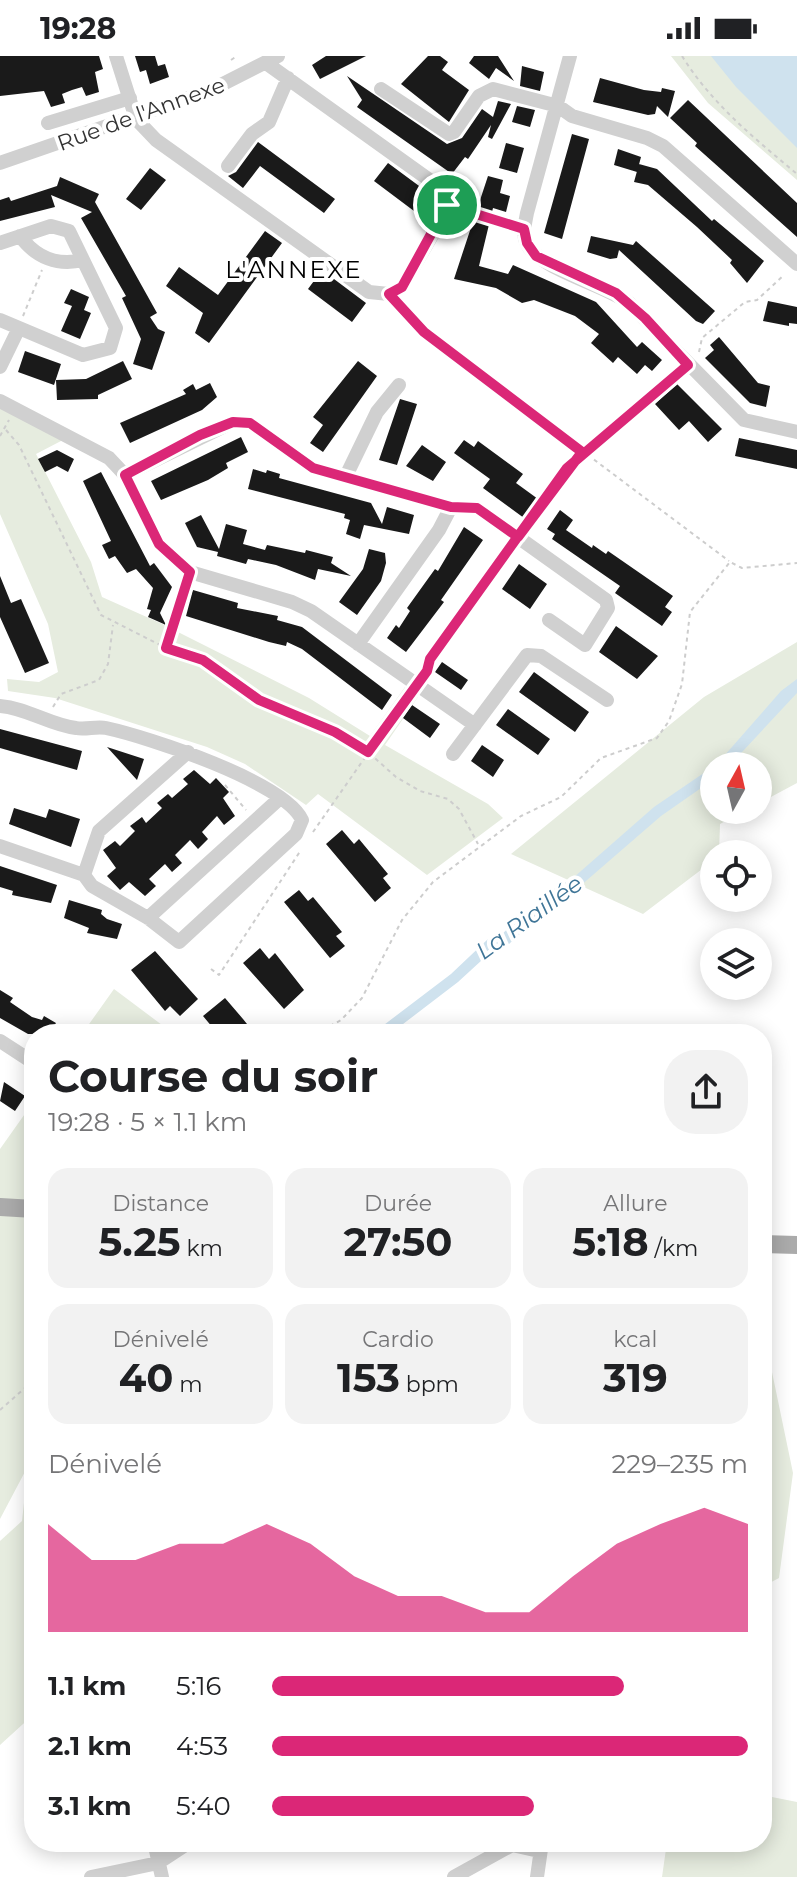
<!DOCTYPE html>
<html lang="fr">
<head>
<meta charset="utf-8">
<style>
  body { margin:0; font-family:Montserrat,sans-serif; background:#f2f2f2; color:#202124; height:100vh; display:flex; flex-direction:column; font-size:30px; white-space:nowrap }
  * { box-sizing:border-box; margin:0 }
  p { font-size:26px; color:#757577 }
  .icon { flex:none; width:44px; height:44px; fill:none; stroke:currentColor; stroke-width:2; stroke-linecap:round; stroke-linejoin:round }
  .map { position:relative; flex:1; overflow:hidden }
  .panel { position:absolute; left:24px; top:968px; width:748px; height:828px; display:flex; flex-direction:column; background:#fff; border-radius:32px; box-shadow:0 4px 20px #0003 }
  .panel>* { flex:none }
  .needle { width:52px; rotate:8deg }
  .fabs { position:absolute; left:700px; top:696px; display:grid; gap:16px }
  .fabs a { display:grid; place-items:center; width:72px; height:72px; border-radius:50%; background:#fff; box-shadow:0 4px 20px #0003; font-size:40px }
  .pin { position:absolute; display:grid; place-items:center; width:68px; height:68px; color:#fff; margin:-34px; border:4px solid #fff; border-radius:50%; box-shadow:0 2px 8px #0007 }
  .round { display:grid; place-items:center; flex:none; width:84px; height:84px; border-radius:32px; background:#f2f2f2 }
  .summary { display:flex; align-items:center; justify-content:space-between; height:136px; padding:0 24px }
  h1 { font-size:44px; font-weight:700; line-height:60px }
  .figures { display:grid; grid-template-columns:repeat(3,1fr); gap:12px; height:136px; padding:8px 24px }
  .figures div { display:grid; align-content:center; border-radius:20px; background:#f2f2f2; text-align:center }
  .figures b { font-size:40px; font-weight:700 }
  .figures small { font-size:22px; font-weight:400 }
  .figures p { font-size:22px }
  .chart { height:224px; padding:16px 24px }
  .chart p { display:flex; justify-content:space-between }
  .chart svg { width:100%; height:144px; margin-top:8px; fill:#db2777; opacity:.7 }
  ul { padding:0 24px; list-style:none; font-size:26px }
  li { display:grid; grid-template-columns:128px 96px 1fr; align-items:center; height:60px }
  li i { height:20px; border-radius:10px; background:#db2777 }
  .status { display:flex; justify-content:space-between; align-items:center; height:56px; padding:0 40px; background:#fff; direction:ltr }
  .status svg { height:22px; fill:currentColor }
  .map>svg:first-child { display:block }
  .green { fill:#e6ecdf }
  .water { fill:#cfe2ee }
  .building { fill:#1a1a1a }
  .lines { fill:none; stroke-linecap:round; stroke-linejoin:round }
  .path { stroke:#cdcdcd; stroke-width:2; stroke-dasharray:4 4; stroke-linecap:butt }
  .minor { stroke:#d0d0d0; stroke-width:14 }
  .major { stroke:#ababab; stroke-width:18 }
  .route-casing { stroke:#fff; stroke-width:16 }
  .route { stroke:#db2777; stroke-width:10 }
  .labels { text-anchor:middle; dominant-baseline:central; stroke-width:8; stroke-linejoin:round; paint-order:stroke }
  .street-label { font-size:22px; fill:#333; stroke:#fff }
  .neighbourhood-label { font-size:24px; letter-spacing:2px; fill:#000; stroke:#fff }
  .water-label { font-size:24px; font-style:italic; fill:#3f7597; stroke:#fff }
</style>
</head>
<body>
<div class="status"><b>19:28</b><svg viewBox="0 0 49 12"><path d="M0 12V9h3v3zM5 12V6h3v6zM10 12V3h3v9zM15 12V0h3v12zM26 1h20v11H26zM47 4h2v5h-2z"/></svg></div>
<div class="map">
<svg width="797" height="1821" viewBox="0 0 797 1821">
  <rect width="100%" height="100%" fill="#fff"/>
  <path class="green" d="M671,0H797V124L708,47Z
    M0,350L61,381V385L36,398L91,506L102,541L169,571L183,525L190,523L176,575L309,642L370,680L405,631L418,641L385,689L488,748L503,762L427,819L318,738L306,749L245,708L207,691L55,642L8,635L7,623L39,626L58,616L48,568L0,458Z
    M797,586V727L758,748V710H714V754H746L720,768L719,798H714V804L643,858L511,798L704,641Z
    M114,933L174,978H82Z
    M34,1045V1658L0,1689V1485L22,1465L28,1410L0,1463V1093Z
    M762,1268L793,1417L779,1522L762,1531Z
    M762,1739L797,1746V1821H662L667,1786H762Z"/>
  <path class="water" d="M711,0H797V92L736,31Z
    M797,623V637L729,710H714V723L661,760L579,831L555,845L509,888L494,893L458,926L390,978H372L451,918L488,883L502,878L548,836L573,822L654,751L717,708L781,635Z"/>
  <path class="building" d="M0,0H99L103,13L95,16L99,36L86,40L82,31L72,34L62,38L65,47L51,51L44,35L0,40Z
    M135,0H155L158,10L165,8L169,21L150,28L146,14L140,16Z
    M326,0H366L320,23L312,9Z
    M428,0H440L448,6L442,14L469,34L449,66L401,28Z
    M474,0H498L514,25L496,12L489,23L469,7Z
    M522,10L544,16L540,35L520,30Z
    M347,20L447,88L462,82L482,53L493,61L498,45L511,48L492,83L488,81L491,69L468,103L465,101L452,118L357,51L362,44Z
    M600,22L644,34L661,36L662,32L675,35L668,61L657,50L655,58L648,59L593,46Z
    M688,44L797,147V181L695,90L697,87L670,62Z
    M517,50L535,54L530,71L512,66Z
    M572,78L589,83L562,183L544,177Z
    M258,86L335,143L324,157L260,110L243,132L228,120L236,116Z
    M506,87L524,92L517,117L499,112Z
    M618,93L641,101L637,116L614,109Z
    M388,107L434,141L436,149L426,164L374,125Z
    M639,108L657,113L712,165L714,163L764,205L747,227L730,207L732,204L697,171L648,129L634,126Z
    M150,112L166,124L141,154L126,143Z
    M488,120L503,124L500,137L510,140L506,156L493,152L479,210L508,218L513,209L596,246L637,291L642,286L662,304L652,315L645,309L637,318L618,301L613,307L591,287L599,278L575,260L534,244L522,247L496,232L454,223Z
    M60,121L99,138L95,146L157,257L150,261L158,273L165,276L152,314L133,308L141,283L122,242L126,240L81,162L92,156L51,139L55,151L0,165V144L9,141L11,145L57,130Z
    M265,175L282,187L209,287L195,277L203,257L166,230L179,211L218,239Z
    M591,180L633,189L636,185L715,255L703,268L696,265L619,194L617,202L610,203L587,196Z
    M322,214L366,247L352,266L308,233Z
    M71,233L89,241L84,254L91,257L80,283L61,275L72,250L64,247Z
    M768,245L797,251V268L789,267V270L763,265Z
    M719,281L758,327L770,330L766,351L750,347L705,302L714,294L710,289Z
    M25,295L61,308L54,329L18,316Z
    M123,305L132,323L98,339V343L57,344L56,324L86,323Z
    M358,305L377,320L323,396L310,387L323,369L313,361Z
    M210,327L217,341L202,354L130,387L120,367L186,338L183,334L193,328L196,334Z
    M677,328L722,373L708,386L689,365L679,374L655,348Z
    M400,343L417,348L397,409L379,404Z
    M241,381L248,396L226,407L228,412L208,424L161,444L151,425Z
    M739,382L797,394V413L735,400Z
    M464,384L474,391L478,385L523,418L516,427L538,443L524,462L483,432L490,423L454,397Z
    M422,389L446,406L433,425L406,410Z
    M57,394L74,403L68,416L57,410L45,416L38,403Z
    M253,413L266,417L267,414L280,418L279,422L371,447L382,468L387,451L414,459L409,478L364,469L360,483L346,478L350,464L344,462L345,458L248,433Z
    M101,416L150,510L154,507L172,531L160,557L166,569L148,561L151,554L147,553L153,532L136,513L127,517L115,500L109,503L102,489L111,485L83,425Z
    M560,454L573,464L566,474L592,492L593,489L606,498L608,495L673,540L665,551L672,556L662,570L615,537L620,530L552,483L555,478L547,473Z
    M201,459L219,493L226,468L247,474L243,488L265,494L267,489L305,497L306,494L333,501L331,507L351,520L318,513L315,524L276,509L248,503L246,508L217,500L218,496L197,491L185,467Z
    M464,471L483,484L441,544L444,546L406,596L387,582L396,569L399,572L410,555L407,552L435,513L438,515Z
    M369,493L385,497L386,507L381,525L357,559L339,546L363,513Z
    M519,508L547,528L530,553L502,533Z
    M0,520L11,547L21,543L49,607L25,617L0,561Z
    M193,534L238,547L237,552L278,560L277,564L302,571L392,639L382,654L302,593L287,586L286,590L269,586L186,560Z
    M616,570L658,600L637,623L599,596Z
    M442,606L468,624L461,634L435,616Z
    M534,616L589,656L575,676L519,636Z
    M412,649L440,668L430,682L403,662Z
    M508,653L550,683L538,699L496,669Z
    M0,673L82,695L77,714L0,692Z
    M482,689L504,704L493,721L471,705Z
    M107,691L144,703L137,724Z
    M194,714L210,728L216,722L229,736L223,742L235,760L224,769L217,760L202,776L208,783L198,793L190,784L175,799L182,807L172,816L165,808L149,823L156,830L145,840L129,826L120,834L107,820L116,812L103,794L115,785L120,790L135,775L130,770L142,761L146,767L162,752L157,747L168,738L172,742L188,728L183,723Z
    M14,752L46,762L49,753L80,763L71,791L9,768Z
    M342,774L354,788L359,783L388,818L383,822L391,832L375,846L326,788Z
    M0,810L57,829L51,847L12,839L13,835L0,831Z
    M299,834L308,845L313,841L342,876L336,880L345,890L330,902L284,846Z
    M69,844L102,854L101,858L107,863L122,868L117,883L87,877L89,872L64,862Z
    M260,892L269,903L275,897L304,934L284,953L243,907Z
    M155,895L198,943L180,960L170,950L165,955L131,914Z
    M0,934L13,942L10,946L32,961L42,964L44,960L56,967L49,978H28L0,962Z
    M225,942L243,963L255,978H218L203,960Z
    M4,1026L25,1040L15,1055L0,1045Z"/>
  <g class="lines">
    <path class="path" d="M682,0C712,48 754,82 797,118
      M231,4L237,0
      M460,152L511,167
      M400,250L424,276L729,505
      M23,260L42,214
      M699,296L702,282L745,246L757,244L784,219
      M6,374L19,389L101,559L166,592L203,604L259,644L335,676L368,696L396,721L420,735L448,743L459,753L478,788
      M0,380L9,364
      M525,471L582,396L678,318
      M166,591L186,528
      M427,616L430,603L510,492
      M53,651L61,638L99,624L108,608L113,569
      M225,729L246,754
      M313,776L408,640
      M211,913L219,919L301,794
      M316,978L341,964L362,942L402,864L433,826L521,760L561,741L601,702L657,682L669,665L682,628L690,556L730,506L742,512L797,507
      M0,1354L34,1324"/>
    <path class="minor" d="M116,0L136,63L156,84L369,236L389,238L402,231L442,162L447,149L442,133L266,7
      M570,0L527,157C525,168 522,178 527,188C539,213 605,229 629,247L744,364L797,376
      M381,33L449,78L454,76L479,40L493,33L558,50L572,60L647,82L663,90L797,208
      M48,67L130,42
      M0,107L211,34L278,0
      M228,110L252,78L269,66L288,22
      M20,180C36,202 58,210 83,204
      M0,187L51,170L69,175L116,272L110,292L83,299L0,264
      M0,311L18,274
      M0,345L109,402L125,419L159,488L190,516L292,546L311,555L475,669
      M125,419L233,366L250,367L313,412L451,451L439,474L358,588
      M346,420L377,356L399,329
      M451,451L477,452L606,544L608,552L585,589L549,564
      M0,650C27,652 50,669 76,672C86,674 96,670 106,672C148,681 285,726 302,764L296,778L179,886L148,862L92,830L84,819
      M453,698L527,599L541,600L607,644
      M0,790L84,819L99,775L188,696
      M148,862L279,743
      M0,985L34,1007
      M154,1786L162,1821
      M91,1821L158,1807L190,1786
      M454,1821L512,1789L539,1795
      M537,1821L542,1786"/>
    <path class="major" d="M0,1151L34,1153
      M762,1188L797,1189"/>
  </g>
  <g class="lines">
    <g class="route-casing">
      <path id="route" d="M447,149L402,231L389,238L424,276L582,396L518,481L477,452L451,451L313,412L250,367L233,366L200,379L125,419L159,488L190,516L166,592L203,604L259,644L335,676L368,696L427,615L430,603L567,412L688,309L645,262L616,237L536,200L527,187L524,173L447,149"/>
    </g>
    <use href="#route" class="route"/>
  </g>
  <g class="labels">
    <g class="street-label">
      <text transform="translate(141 58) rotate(-20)">Rue de l'Annexe</text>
    </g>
    <g class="neighbourhood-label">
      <text x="294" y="213">L'ANNEXE</text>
    </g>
    <g class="water-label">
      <text transform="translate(529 861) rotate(-36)">La Riaillée</text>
    </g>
  </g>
</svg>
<div class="fabs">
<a><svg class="needle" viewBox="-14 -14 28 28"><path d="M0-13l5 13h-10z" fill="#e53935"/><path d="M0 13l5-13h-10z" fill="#757577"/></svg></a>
<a><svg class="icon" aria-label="locate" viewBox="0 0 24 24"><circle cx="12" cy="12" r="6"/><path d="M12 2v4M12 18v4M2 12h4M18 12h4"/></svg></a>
<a><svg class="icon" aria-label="layers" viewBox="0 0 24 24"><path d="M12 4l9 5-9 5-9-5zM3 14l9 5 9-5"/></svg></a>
</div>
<div class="pin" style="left:447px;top:149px;background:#1e9e55"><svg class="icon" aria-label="arrive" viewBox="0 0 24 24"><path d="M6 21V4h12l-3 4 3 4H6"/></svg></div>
<section class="panel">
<div class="summary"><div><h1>Course du soir</h1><p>19:28 · 5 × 1.1 km</p></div><a class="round"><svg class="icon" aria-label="share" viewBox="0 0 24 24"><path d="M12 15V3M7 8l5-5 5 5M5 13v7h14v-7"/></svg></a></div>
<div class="figures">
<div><p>Distance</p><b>5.25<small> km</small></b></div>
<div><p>Durée</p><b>27:50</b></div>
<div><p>Allure</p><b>5:18<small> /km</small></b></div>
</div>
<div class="figures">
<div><p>Dénivelé</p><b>40<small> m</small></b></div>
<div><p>Cardio</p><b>153<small> bpm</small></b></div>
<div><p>kcal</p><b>319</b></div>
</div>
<div class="chart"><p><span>Dénivelé</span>229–235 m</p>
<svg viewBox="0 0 160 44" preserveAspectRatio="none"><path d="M0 44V11L10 22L20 22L30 17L40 17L50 11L60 17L70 27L80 33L90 33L100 38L110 38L120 27L130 17L140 11L150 6L160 11V44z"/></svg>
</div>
<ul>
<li><b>1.1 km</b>5:16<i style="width:74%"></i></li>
<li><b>2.1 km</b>4:53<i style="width:100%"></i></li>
<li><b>3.1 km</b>5:40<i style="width:55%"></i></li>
</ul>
</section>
</div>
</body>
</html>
